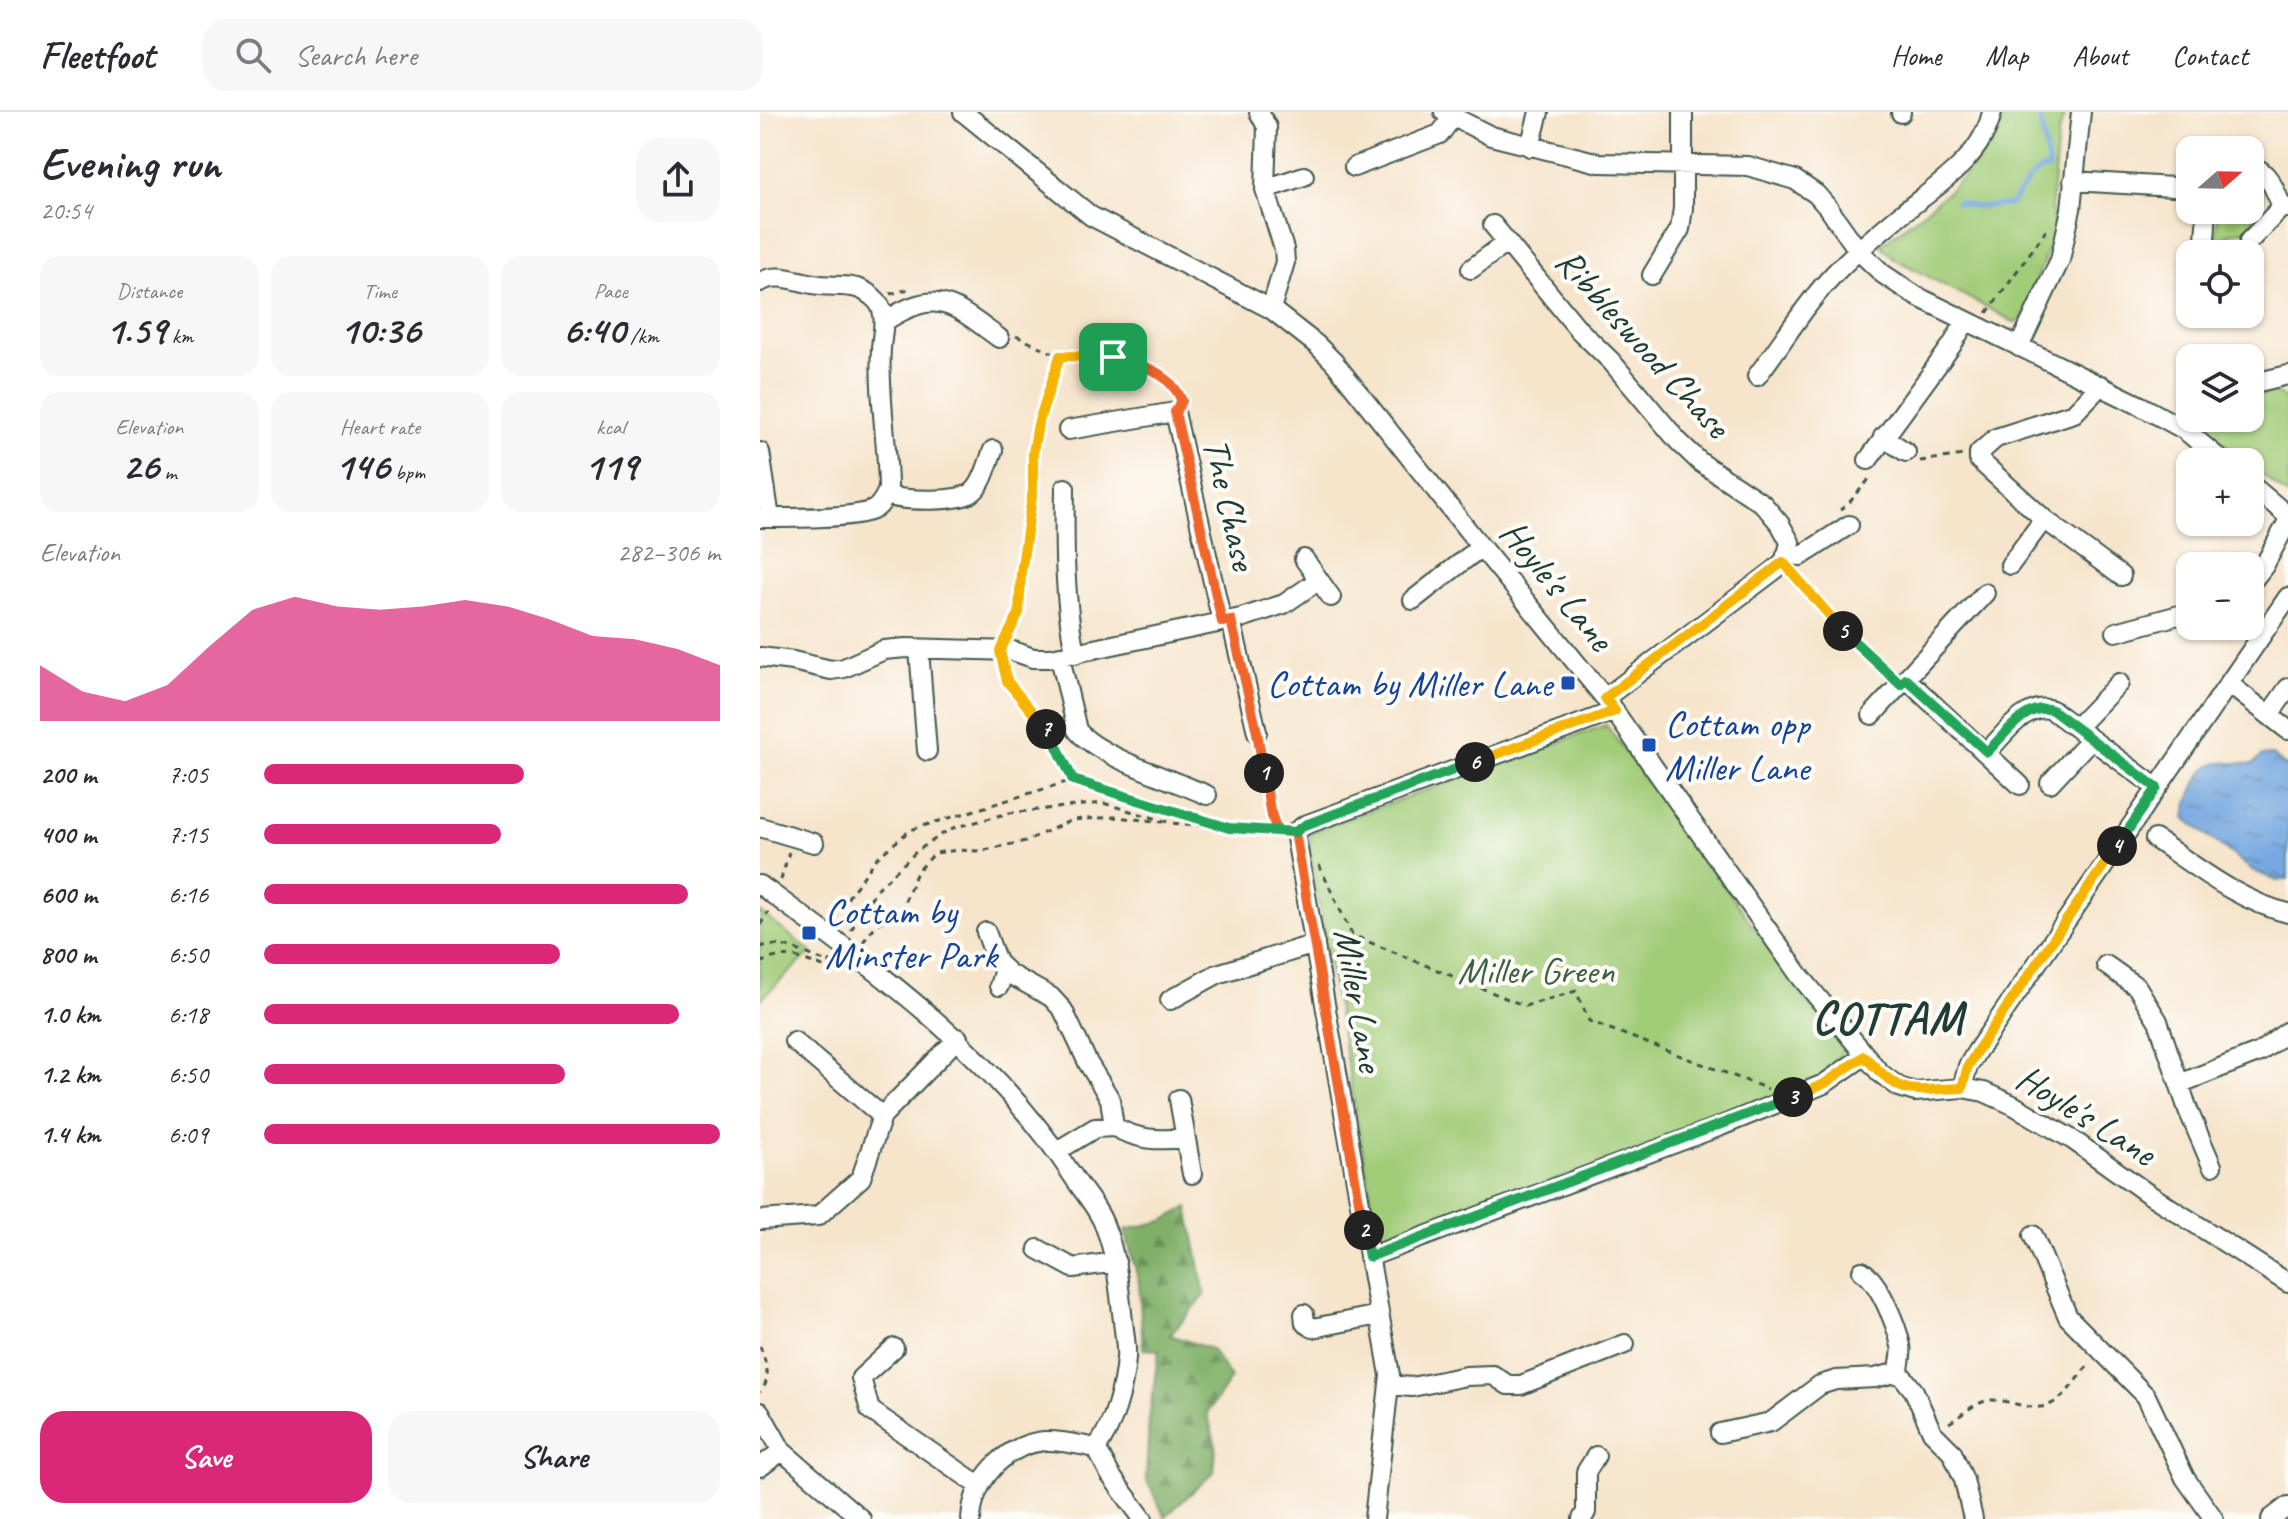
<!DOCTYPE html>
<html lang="en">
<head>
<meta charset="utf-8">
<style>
  body { margin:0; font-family:Caveat,sans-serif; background:#f7f7f7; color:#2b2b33; height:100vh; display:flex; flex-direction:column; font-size:30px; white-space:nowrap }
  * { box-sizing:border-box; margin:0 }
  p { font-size:26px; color:#7c7c81 }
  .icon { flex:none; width:44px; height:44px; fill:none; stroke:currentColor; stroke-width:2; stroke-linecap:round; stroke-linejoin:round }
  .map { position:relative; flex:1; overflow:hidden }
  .drawer { display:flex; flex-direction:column; background:#fff; width:760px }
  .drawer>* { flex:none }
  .needle { width:52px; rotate:70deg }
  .controls { position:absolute; left:1416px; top:24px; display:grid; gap:16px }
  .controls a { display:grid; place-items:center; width:88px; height:88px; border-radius:16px; background:#fff; box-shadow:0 2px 6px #0004; font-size:40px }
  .pin { position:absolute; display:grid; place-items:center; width:68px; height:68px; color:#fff; margin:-34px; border-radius:16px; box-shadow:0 4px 12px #0006 }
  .km { position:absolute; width:40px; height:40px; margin:-20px; border-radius:50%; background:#222; color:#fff; font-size:22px; line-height:40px; text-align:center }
  .round { display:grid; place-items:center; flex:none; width:84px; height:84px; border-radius:24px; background:#f7f7f7 }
  .headline { display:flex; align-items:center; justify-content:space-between; height:136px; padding:0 40px }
  h1 { font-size:44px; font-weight:700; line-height:60px }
  .stats { display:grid; grid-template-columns:repeat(3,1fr); gap:12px; height:136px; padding:8px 40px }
  .stats div { display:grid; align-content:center; border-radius:20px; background:#f7f7f7; text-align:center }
  .stats b { font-size:40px; font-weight:700 }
  .stats small { font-size:22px; font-weight:400 }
  .stats p { font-size:22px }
  .chart { height:224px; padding:16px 40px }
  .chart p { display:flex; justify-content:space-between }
  .chart svg { width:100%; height:144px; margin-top:8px; fill:#db2777; opacity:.7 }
  .primary-button { display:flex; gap:16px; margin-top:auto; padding:16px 40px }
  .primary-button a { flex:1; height:92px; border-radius:24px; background:#db2777; color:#fff; font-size:32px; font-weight:700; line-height:92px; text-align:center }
  .primary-button a+a { background:#f7f7f7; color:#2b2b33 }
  ul { padding:0 40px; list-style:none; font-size:26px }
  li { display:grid; grid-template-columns:128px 96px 1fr; align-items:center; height:60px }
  li i { height:20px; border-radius:10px; background:#db2777 }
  header { display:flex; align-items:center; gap:48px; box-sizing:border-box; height:112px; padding:0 40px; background:#fff; border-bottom:2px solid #e1e1e2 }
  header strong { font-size:38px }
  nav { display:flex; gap:44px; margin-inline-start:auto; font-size:28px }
  .search { width:560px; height:72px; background:#f7f7f7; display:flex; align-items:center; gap:20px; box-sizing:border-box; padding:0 28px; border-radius:24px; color:#7c7c81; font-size:30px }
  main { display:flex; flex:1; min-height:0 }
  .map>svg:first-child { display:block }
  .grass { fill:url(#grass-tufts); stroke:#608456; stroke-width:2 }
  .forest { fill:url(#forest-firs); stroke:#50764e; stroke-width:2 }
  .green { fill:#a1cc78; stroke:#608456; stroke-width:2 }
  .water { fill:url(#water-ripples); stroke:#4a728a; stroke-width:2 }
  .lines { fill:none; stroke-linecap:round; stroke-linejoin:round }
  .stream { stroke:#76a7e0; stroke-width:5 }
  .minor-casing { stroke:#3f564b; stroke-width:22 }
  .path { stroke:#3f564b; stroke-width:3; stroke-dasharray:6 6; stroke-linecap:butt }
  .minor { stroke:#fff; stroke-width:18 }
  .split-1-casing { stroke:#fff; stroke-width:16 }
  .split-2-casing { stroke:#fff; stroke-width:16 }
  .split-3-casing { stroke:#fff; stroke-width:16 }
  .split-4-casing { stroke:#fff; stroke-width:16 }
  .split-5-casing { stroke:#fff; stroke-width:16 }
  .split-6-casing { stroke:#fff; stroke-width:16 }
  .split-7-casing { stroke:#fff; stroke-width:16 }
  .split-8-casing { stroke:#fff; stroke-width:16 }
  .split-1 { stroke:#f0652b; stroke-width:10 }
  .split-2 { stroke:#f0652b; stroke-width:10 }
  .split-3 { stroke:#22a559; stroke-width:10 }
  .split-4 { stroke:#f5b400; stroke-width:10 }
  .split-5 { stroke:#22a559; stroke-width:10 }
  .split-6 { stroke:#f5b400; stroke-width:10 }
  .split-7 { stroke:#22a559; stroke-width:10 }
  .split-8 { stroke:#f5b400; stroke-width:10 }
  .transit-dot { fill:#1a4fb4; stroke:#fdfcf7; stroke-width:3 }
  .labels { text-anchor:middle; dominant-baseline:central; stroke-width:8; stroke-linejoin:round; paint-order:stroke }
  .street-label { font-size:38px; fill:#1f3d34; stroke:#fdfcf7 }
  .transit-label { font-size:38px; fill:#164399; stroke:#fdfcf7; text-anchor:start }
  .park-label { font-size:38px; fill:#406145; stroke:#fdfcf7 }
  .district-label { font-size:46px; font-weight:bold; letter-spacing:2px; fill:#1f3d34; stroke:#fdfcf7 }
</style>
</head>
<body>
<header>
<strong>Fleetfoot</strong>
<div class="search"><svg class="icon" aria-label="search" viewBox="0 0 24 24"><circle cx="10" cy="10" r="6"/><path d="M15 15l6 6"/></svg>Search here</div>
<nav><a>Home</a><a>Map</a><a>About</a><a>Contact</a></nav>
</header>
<main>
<section class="drawer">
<div class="headline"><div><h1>Evening run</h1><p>20:54</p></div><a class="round"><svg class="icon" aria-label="share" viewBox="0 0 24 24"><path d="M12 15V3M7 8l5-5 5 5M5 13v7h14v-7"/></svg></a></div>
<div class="stats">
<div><p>Distance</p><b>1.59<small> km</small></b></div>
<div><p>Time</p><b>10:36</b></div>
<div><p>Pace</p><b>6:40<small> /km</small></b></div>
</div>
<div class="stats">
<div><p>Elevation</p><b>26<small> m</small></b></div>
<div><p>Heart rate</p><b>146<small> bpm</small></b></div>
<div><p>kcal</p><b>119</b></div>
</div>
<div class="chart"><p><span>Elevation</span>282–306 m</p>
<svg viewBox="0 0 160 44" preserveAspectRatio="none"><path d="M0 44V27L10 35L20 38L30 33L40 21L50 10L60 6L70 9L80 10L90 9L100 7L110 9L120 13L130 18L140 19L150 22L160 27V44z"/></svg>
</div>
<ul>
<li><b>200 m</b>7:05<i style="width:57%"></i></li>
<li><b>400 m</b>7:15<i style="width:52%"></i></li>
<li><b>600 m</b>6:16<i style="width:93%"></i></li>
<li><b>800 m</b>6:50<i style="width:65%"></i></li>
<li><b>1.0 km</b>6:18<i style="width:91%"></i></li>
<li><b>1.2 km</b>6:50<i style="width:66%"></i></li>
<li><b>1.4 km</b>6:09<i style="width:100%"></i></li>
</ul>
<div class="primary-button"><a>Save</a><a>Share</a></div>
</section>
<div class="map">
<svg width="1528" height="1407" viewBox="0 0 1528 1407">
  <defs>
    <pattern id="grass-tufts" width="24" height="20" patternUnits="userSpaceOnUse" patternTransform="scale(2)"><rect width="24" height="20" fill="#a1cc78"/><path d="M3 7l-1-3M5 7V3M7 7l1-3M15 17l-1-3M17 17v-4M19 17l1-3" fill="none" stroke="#83a763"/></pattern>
    <pattern id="forest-firs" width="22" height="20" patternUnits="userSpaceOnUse" patternTransform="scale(2)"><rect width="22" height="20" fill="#80b068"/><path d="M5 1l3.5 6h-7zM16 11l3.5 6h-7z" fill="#689056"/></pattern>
    <pattern id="water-ripples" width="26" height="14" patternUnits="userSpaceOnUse" patternTransform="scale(2)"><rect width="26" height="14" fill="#76a7e0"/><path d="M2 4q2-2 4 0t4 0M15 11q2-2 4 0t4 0" fill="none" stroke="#6089b6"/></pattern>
  </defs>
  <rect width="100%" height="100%" fill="#fdfcf7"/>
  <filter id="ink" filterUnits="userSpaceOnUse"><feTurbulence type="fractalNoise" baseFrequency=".0125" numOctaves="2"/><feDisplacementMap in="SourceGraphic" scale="16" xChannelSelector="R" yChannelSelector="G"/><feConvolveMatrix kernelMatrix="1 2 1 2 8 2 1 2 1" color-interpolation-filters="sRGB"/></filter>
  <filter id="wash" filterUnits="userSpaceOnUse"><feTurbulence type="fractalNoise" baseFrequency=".006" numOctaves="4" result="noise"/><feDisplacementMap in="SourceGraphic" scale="32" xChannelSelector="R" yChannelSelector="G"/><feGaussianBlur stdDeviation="1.8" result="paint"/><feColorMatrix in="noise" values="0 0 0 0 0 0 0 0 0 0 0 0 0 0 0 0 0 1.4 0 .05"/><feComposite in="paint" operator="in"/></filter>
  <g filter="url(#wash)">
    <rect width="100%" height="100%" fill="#f6e4cb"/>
    <path class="grass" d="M1490,66C1514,82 1499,100 1486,118L1471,121L1463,130L1455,128L1458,98H1490Z"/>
    <path class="forest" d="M428,1095L445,1183L410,1223L451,1237L471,1266L447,1301L456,1334L454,1360L405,1405L386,1367L389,1307L399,1238L383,1237L379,1170L365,1118L403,1109Z"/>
    <path class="green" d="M1242,0H1305L1298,23L1291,96L1295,119L1262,207L1256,211L1135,147L1121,133C1166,96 1228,60 1242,0Z
      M1514,280L1524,286L1528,297V384L1441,312L1446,306H1490V286Z
      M846,613L1084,938L1057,969L862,1044L619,1131L549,738L551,720Z
      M0,800L51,840L0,888Z"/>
    <path class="water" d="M1512,643L1528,656V767L1517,769L1492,758L1425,706C1427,692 1438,656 1454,652C1465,649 1482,652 1493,652L1502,644Z"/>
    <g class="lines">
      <path class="stream" d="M1197,90L1217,95L1250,93C1263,80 1270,56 1289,57L1279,0"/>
    </g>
  </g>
  <g filter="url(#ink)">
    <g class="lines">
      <g class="minor-casing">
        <path id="minor" d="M203,0L331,104L511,197L557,233L574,250L721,435L845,586L1040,864L1120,961L1139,975L1155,980L1202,976L1224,980L1253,993L1313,1028L1387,1081L1528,1171
          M499,0L507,15L505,77L524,137L525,150L511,197
          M684,0L731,24L839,51L988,54L1035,68L1056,82L1069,97L1098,138L1123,162L1156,184L1379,293L1425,318L1463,350
          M1141,0V1
          M770,35L779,0
          M1490,53C1509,59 1515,78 1522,95L1528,96
          M594,55L680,22L692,6
          M1313,69L1430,76
          M505,77L544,64
          M733,113L819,218L851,249L918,329L940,350L1003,392L1020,412L1030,430L1026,447L1016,457L845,586
          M1489,129L1522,95
          M1444,142L1447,98
          M711,157L747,130
          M892,163L920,117L923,96V0
          M0,170C19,159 39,171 60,173C83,175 99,170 117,189C128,202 122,221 121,236C118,283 128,331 128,378C124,386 121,394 113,398C91,407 26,406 0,406
          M124,210C178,174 193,193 239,226
          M1259,235L1300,148L1311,97L1321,0
          M997,264C1023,230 1046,191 1075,161C1095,140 1117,122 1140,103C1175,75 1222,47 1232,0
          M1490,272L1528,263
          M1341,273L1314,301L1236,326L1219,341V348L1284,407L1361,464
          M308,318L415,300L462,510
          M1123,325L1146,340
          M0,340L10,406
          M1108,348L1192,233L1206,209
          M1490,372L1528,404
          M305,376C304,432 304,486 315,542
          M126,383C141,389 203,391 214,379C224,370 228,350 233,338
          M1026,443L1041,444L1089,413
          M544,447L571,485
          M1250,453L1284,407
          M1490,472L1504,454L1528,409
          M653,488L721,435
          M471,508L497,620
          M1356,520L1430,500
          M159,537L167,639
          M0,545L33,549L71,558L84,556L124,538L146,536L253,539L273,546H291L481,506L524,492L559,468
          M300,545L317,618C338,645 414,668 447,683
          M1146,567L1260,673
          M1469,572L1528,618
          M1112,603L1225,481
          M1509,603L1528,576
          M1316,616L1359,571
          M1227,640C1244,623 1266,589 1292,598L1397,676
          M1290,671L1331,627
          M0,715L54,731
          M1395,727C1437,755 1478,789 1528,801
          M0,773C119,860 231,939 313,1064C323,1080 339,1097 345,1115C357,1145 359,1177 363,1209C364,1221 367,1234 366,1246C364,1274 354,1314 336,1336L351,1364L383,1407
          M226,820L237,850L244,857L239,874
          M1346,853L1377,875L1398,909L1428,998L1452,1054
          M244,857L251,863L291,885L303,898L328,951L350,987L354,1015C379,1028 397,1029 425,1026
          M410,888L457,862L555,832
          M34,929L122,1004
          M1419,972L1500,940L1528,919
          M1202,976L1208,954L1217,939L1528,485
          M419,987L432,1062
          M297,1039L335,1016L354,1015
          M0,1108L58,1104L101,1066L122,1004L198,926
          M1273,1123L1308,1205L1386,1284L1425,1366L1454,1407
          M278,1137L313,1156L356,1150
          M609,1145L961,1014L1064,972L1104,944
          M1102,1159C1119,1169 1137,1214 1141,1234C1143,1242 1139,1251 1139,1260L1154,1279L1172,1320L1192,1340L1204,1368L1213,1407
          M544,1202L545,1211L553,1216L619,1203
          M134,1236L101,1266L110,1298L220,1374
          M629,1273L652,1275L706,1264L733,1263L748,1273H761L865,1232
          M0,1300L22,1339L101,1407
          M960,1321L1011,1310L1060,1273L1076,1268L1115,1266L1139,1260
          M0,1355L22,1339
          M211,1407C213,1368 245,1333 284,1329C301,1328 320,1333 336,1336
          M614,1407L630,1263L535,720L545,713L855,599
          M822,1407L826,1400V1360L836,1344
          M1511,1407L1528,1394"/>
      </g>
      <path class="path" d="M130,182L149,177
        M1227,201L1290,113
        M256,224L304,246L353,245L391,256L408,268L421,286
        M1160,349L1204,343
        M1080,398L1089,391L1110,366
        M1035,461L1074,511L1127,560
        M249,521L259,501L273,378V341L278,312L300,244
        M244,557L247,569L294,628L313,668
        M500,637L510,698L517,719
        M559,753L592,823L765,894L816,879L829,909L1008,977
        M21,768L29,740
        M73,806L117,746L150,718L313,668L469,716L518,719
        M0,813L8,800
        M91,818L116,778L157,739L190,717L249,701L343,691L411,711L461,715
        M103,830L117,812L141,798L157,760L175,741L198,738L220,739L266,729L312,708L355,705L403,710
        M0,835C22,828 49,843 69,851L72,848
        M0,851C41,830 63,867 86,856
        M0,1234C5,1249 13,1267 0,1280
        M1189,1311C1203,1303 1215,1289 1232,1288C1253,1288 1273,1302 1293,1291C1310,1282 1317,1263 1331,1251"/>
      <use href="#minor" class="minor"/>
    </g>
  </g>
  <g class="lines" filter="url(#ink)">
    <g class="split-1-casing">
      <path id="split-1" d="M353,245C382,253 409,259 422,289L415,300L462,510L471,508L497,620L504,661"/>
    </g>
    <g class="split-2-casing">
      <path id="split-2" d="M504,661L510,698L517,719L535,720L604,1118"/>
    </g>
    <g class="split-3-casing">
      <path id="split-3" d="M604,1118L609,1145L1033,985"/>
    </g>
    <g class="split-4-casing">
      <path id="split-4" d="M1033,985L1064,972L1104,944C1145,987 1147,978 1202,976L1208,954L1217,939L1357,734"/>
    </g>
    <g class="split-5-casing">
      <path id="split-5" d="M1083,519L1141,573L1146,567L1227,640C1245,623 1266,590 1292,598L1397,676L1357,734"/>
    </g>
    <g class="split-6-casing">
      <path id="split-6" d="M715,650L855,599L845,586L1023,450L1083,519"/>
    </g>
    <g class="split-7-casing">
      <path id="split-7" d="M286,617L294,628L313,668L469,716L535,720L545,713L715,650"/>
    </g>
    <g class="split-8-casing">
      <path id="split-8" d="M286,617L247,569L240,539L259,501L261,461L273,378V341L278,312L300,244L353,245"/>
    </g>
    <use href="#split-1" class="split-1"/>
    <use href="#split-2" class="split-2"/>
    <use href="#split-3" class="split-3"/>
    <use href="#split-4" class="split-4"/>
    <use href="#split-5" class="split-5"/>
    <use href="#split-6" class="split-6"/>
    <use href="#split-7" class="split-7"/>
    <use href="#split-8" class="split-8"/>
  </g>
  <g class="transit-dot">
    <rect x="800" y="563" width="16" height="16" rx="4"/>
    <rect x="881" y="625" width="16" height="16" rx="4"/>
    <rect x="41" y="813" width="16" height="16" rx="4"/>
  </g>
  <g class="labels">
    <g class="street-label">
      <text transform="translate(883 231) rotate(48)">Ribbleswood Chase</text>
      <text transform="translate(470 392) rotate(77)">The Chase</text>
      <text transform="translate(797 473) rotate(51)">Hoyle's Lane</text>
      <text transform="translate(599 888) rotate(80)">Miller Lane</text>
      <text transform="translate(1326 1003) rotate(32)">Hoyle's Lane</text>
    </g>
    <g class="transit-label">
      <text x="792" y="571" text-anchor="end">Cottam by Miller Lane</text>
      <text x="905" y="611">Cottam opp<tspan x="905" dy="44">Miller Lane</tspan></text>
      <text x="65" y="799">Cottam by<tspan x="65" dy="44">Minster Park</tspan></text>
    </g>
    <g class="park-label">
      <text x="776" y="858">Miller Green</text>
    </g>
    <g class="district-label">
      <text x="1128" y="906">COTTAM</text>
    </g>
  </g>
</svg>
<div class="controls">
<a><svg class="needle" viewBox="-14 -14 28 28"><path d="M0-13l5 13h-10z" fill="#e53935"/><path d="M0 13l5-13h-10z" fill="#7c7c81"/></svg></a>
<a><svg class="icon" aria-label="locate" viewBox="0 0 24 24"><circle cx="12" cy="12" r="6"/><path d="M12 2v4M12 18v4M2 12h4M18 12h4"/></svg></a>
<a><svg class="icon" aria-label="layers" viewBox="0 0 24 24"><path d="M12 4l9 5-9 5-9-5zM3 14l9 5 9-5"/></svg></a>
<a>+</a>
<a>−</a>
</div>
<div class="pin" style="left:353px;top:245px;background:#1e9e55"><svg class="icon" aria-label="arrive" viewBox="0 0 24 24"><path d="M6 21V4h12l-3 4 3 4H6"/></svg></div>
<b class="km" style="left:504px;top:661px">1</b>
<b class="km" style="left:604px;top:1118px">2</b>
<b class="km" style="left:1033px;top:985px">3</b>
<b class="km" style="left:1357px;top:734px">4</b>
<b class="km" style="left:1083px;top:519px">5</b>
<b class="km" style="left:715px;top:650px">6</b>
<b class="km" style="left:286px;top:617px">7</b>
</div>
</main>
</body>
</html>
